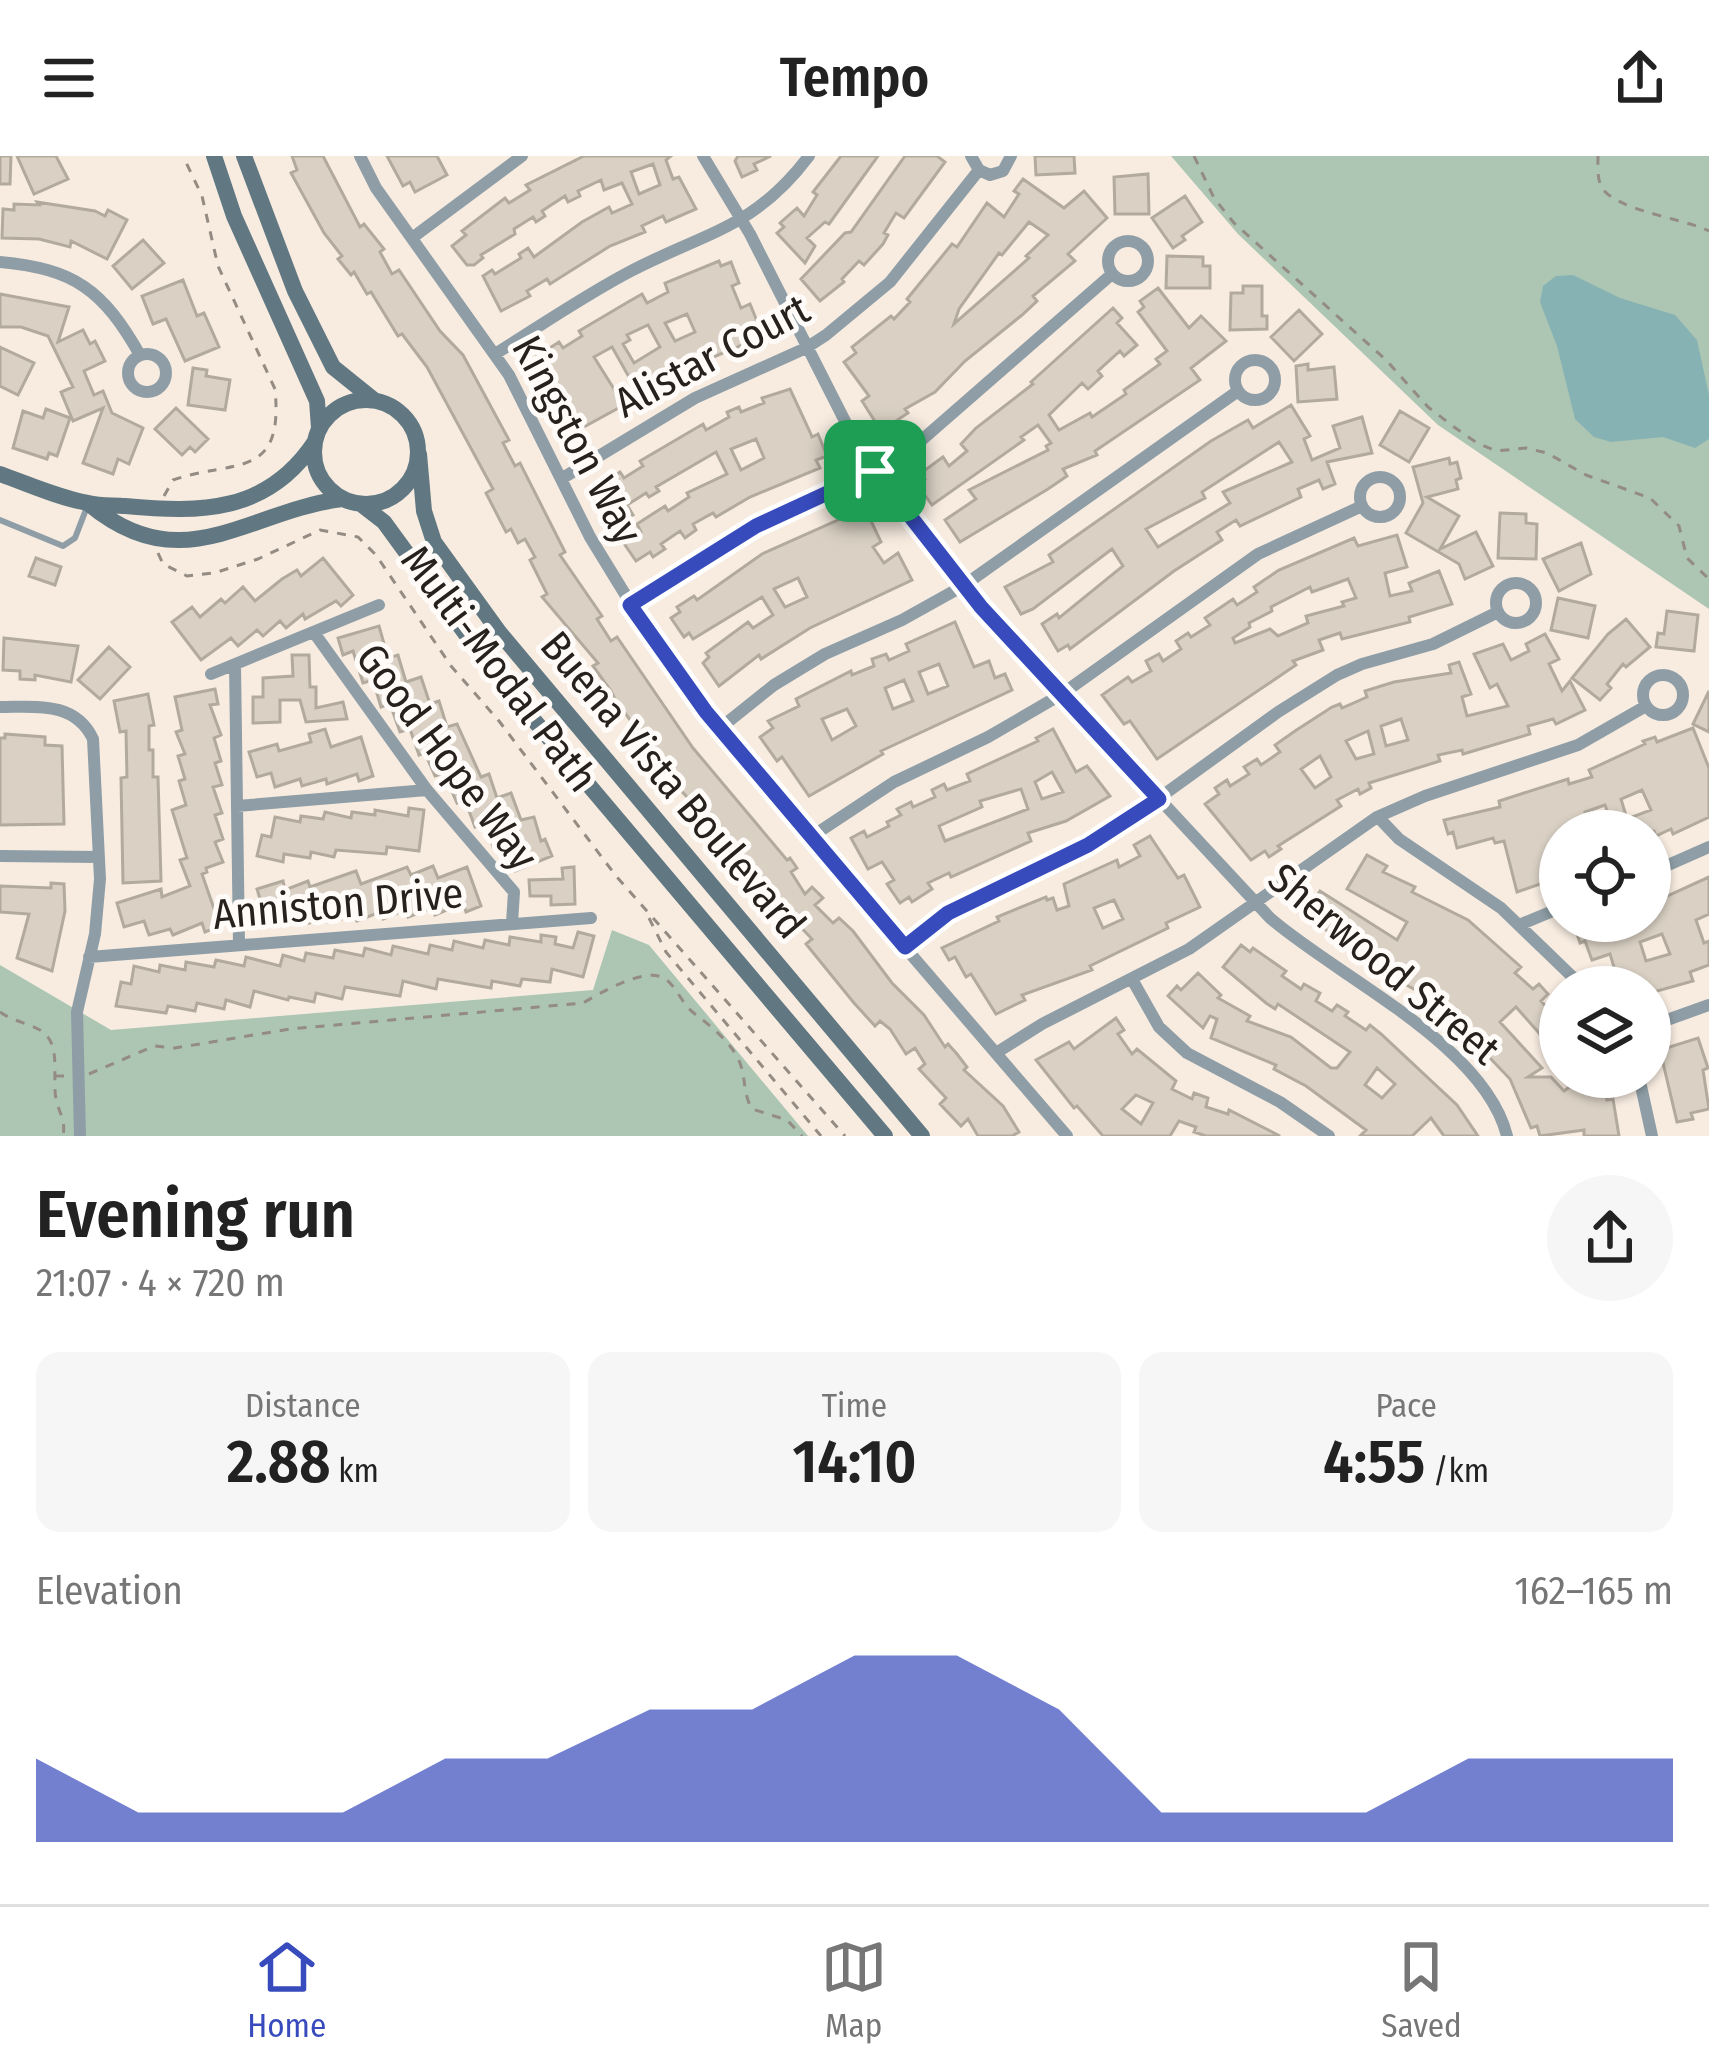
<!DOCTYPE html>
<html lang="en">
<head>
<meta charset="utf-8">
<style>
  body { margin:0; font-family:"Fira Sans Condensed",sans-serif; background:#f6f6f6; color:#222; height:100vh; display:flex; flex-direction:column; font-size:45px; white-space:nowrap }
  * { box-sizing:border-box; margin:0 }
  p { font-size:39px; color:#767676 }
  .icon { flex:none; width:66px; height:66px; fill:none; stroke:currentColor; stroke-width:2; stroke-linecap:round; stroke-linejoin:round }
  .map { position:relative; height:980px; overflow:hidden }
  .sheet { display:flex; flex-direction:column; background:#fff; flex:1 }
  .sheet>* { flex:none }
  .controls { position:absolute; left:1539px; top:654px; display:grid; gap:24px }
  .controls a { display:grid; place-items:center; width:132px; height:132px; border-radius:50%; background:#fff; box-shadow:0 3px 9px #0004; font-size:60px }
  .pin { position:absolute; display:grid; place-items:center; width:102px; height:102px; color:#fff; margin:-51px; border-radius:24px; box-shadow:0 6px 18px #0006 }
  .round { display:grid; place-items:center; flex:none; width:126px; height:126px; border-radius:63px; background:#f6f6f6 }
  .head { display:flex; align-items:center; justify-content:space-between; height:204px; padding:0 36px }
  h1 { font-size:66px; font-weight:600; line-height:90px }
  .metrics { display:grid; grid-template-columns:repeat(3,1fr); gap:18px; height:204px; padding:12px 36px }
  .metrics div { display:grid; align-content:center; border-radius:24px; background:#f6f6f6; text-align:center }
  .metrics b { font-size:60px; font-weight:600 }
  .metrics small { font-size:33px; font-weight:400 }
  .metrics p { font-size:33px }
  .chart { height:336px; padding:24px 36px }
  .chart p { display:flex; justify-content:space-between }
  .chart svg { width:100%; height:216px; margin-top:12px; fill:#384bbd; opacity:.7 }
  header { display:flex; justify-content:space-between; align-items:center; height:156px; padding:0 36px; background:#fff; font-size:54px; font-weight:600 }
  .menu { display:flex; justify-content:space-around; align-items:center; height:168px; border-top:3px solid #e0e0e0; background:#fff; font-size:33px; color:#767676 }
  .menu a { display:grid; justify-items:center; gap:6px }
  .menu .current { color:#384bbd }
  .map>svg:first-child { display:block }
  .green { fill:#acc6b3 }
  .water { fill:#87b2b3 }
  .building { fill:#dad1c4; stroke:#b3aa9e; stroke-width:3; fill-rule:evenodd }
  .lines { fill:none; stroke-linecap:round; stroke-linejoin:round }
  .path { stroke:#948b83; stroke-width:3; stroke-dasharray:9 9; stroke-linecap:butt }
  .lane { stroke:#8f9ea6; stroke-width:6 }
  .street { stroke:#8f9ea6; stroke-width:12 }
  .secondary { stroke:#617882; stroke-width:16 }
  .route-casing { stroke:#fff; stroke-width:24 }
  .route { stroke:#384bbd; stroke-width:15 }
  .labels { text-anchor:middle; dominant-baseline:central; stroke-width:10; stroke-linejoin:round; paint-order:stroke }
  .street-label { font-size:42px; fill:#26211d; stroke:#fefbf9 }
</style>
</head>
<body>
<header><svg class="icon" aria-label="menu" viewBox="0 0 24 24"><path d="M4 6h16M4 12h16M4 18h16"/></svg>Tempo<svg class="icon" aria-label="share" viewBox="0 0 24 24"><path d="M12 15V3M7 8l5-5 5 5M5 13v7h14v-7"/></svg></header>
<div class="map">
<svg width="1709" height="980" viewBox="0 0 1709 980">
  <rect width="100%" height="100%" fill="#f8ece1"/>
  <path class="green" d="M1171,0H1709V453L1438,269L1238,78Z
    M612,774L649,789L808,980H0V809L111,874L593,834Z"/>
  <path class="water" d="M1573,119L1620,142L1675,159L1697,184L1709,239V283L1695,292L1663,281L1611,286L1594,281L1575,263L1557,190L1540,146L1543,130L1556,120Z"/>
  <path class="building" d="M0,0H11L10,28H0Z
    M17,0H56L68,23L34,38Z
    M292,0H323L360,71L364,68L384,93L380,96L392,118L399,114L440,175L463,199L509,284L503,287L515,310L520,307L565,396L560,399L602,460L597,463L611,485L617,481L693,592L787,704L790,702L797,712L791,716L805,738L812,731L823,742L815,749L833,767L839,762L853,775L892,827L924,859L945,891L948,888L957,898L967,911L964,914L1003,950L1019,976L1012,980H978L968,963L961,970L940,948L946,942L919,913L925,908L915,892L906,898L890,873L880,865L875,870L854,847L806,788L812,783L775,744L772,746L727,686L723,691L704,669L709,665L654,605L657,603L623,554L617,558L608,545L614,541L611,535L593,510L598,507L542,441L547,438L530,404L535,401L525,383L518,387L511,373L506,376L486,337L493,333L427,211L402,178L398,180L371,136L367,138L354,116L351,119L338,103L342,100L324,77L291,17L297,14Z
    M387,0H437L447,19L415,36L410,26L403,30Z
    M584,0H671L666,4L673,23L679,21L696,53L666,66L663,60L642,70L645,76L610,90L550,128L547,123L527,135L530,140L501,155L483,120L492,114L495,118L521,102L519,98L528,92L534,101L582,66L609,51L612,57L632,48L622,27L604,34L601,24L578,35L580,40L568,46L565,40L542,55L545,60L536,66L533,61L514,73L515,78L481,99L483,102L474,109H467L452,90L466,79L462,75L505,42L509,47L530,34L526,29ZM653,8L660,29L639,38L631,16Z
    M738,0H771L754,8L757,14L742,21L735,5Z
    M841,0H878L829,68L825,66L807,82L815,90L805,107L777,77L784,71L780,67L797,52L804,60L817,39L813,36Z
    M905,0H937L945,6L904,62L896,57L884,77L888,79L883,88L864,109L859,105L842,123L844,126L820,145L801,123L845,77L851,76Z
    M1035,0H1074L1075,17L1036,19Z
    M1148,18L1149,58H1115L1114,21Z
    M1023,23L1064,52L1084,35L1107,62L1068,98L1075,105L1033,140L1037,145L1022,159L965,205L935,236L905,253L908,257L881,275L862,245L869,240L844,206L856,197L852,191L891,160L894,163L910,146L907,143L952,88L957,91L987,47L1004,61L1019,38L1014,35ZM1029,66L1048,79L1026,100L1029,102L954,168L959,153L999,97L1002,99Z
    M1185,40L1202,66L1182,80L1185,84L1173,92L1152,62Z
    M37,46L95,55L105,60L108,54L127,64L107,103L71,85L70,91L39,83L2,82L3,53L14,54V48L39,49Z
    M143,84L164,107L132,133L113,110Z
    M1167,100L1203,101V110H1210V132H1166Z
    M719,105L721,110L731,106L739,127L732,130L741,152L750,148L761,175L745,181L747,187L685,213L650,233L647,228L637,235L612,191L594,201L624,249L571,278L553,249L565,242L553,224L545,228L533,207L539,204L537,200L559,186L563,192L582,180L579,175L628,146L642,138L647,147L668,136L665,127ZM687,158L695,176L675,185L665,167ZM648,169L660,191L634,207L623,188L630,184L627,179Z
    M183,124L197,160L204,157L219,191L185,205L166,163L153,168L142,140Z
    M1243,130H1262V160H1267V173L1230,174L1231,137H1243Z
    M1158,132L1189,172L1201,160L1226,185L1191,212L1200,224L1095,295L1097,299L1063,313L1067,320L1048,333L960,386L945,364L976,343L969,334L1048,294L1046,290L1051,287L1038,269L1021,281L1024,284L932,349L917,328L925,323L921,317L943,301L949,310L967,295L961,288L976,272L1033,228L1031,226L1113,152L1122,162L1117,167L1137,189L1124,200L1120,195L1098,215L1102,220L1088,233L1082,227L1049,259L1059,274L1090,257L1092,261L1126,238L1124,234L1160,208L1156,203L1167,195L1138,156L1144,151L1140,145Z
    M0,138L69,151L58,186L83,174L90,188L95,185L105,205L84,215L94,239L103,235L112,257L143,272L129,308L118,303L113,318L83,307L103,252L73,265L61,236L73,231L48,180L21,171H0Z
    M1299,154L1322,178L1294,205L1271,181Z
    M0,191L34,207L18,239L0,230Z
    M1308,208V214L1334,211L1337,243L1298,246L1296,210Z
    M193,212L207,214L206,220L230,224L225,254L188,249Z
    M790,233L810,276L812,281L818,278L827,300L816,304L820,312L750,341L716,361L713,357L693,368L696,374L685,382L680,375L661,388L665,393L653,401L650,396L636,405L623,386L641,376L637,368L665,350L668,355L689,341L687,337L727,318L716,296L656,331L659,335L649,341L646,337L627,349L633,359L621,365L614,355L609,357L597,337L606,332L603,327L620,316L624,322L643,310L640,305L703,268L706,274L729,261L727,256L739,251L741,256L764,247L762,242ZM756,283L764,302L741,314L731,293Z
    M1291,249L1310,280L1304,283L1312,304L1340,292L1333,270L1362,261L1372,297L1327,306L1335,328L1323,333L1319,324L1298,333L1301,341L1240,370L1236,364L1217,376L1222,384L1174,415L1070,493L1068,489L1058,495L1042,468L1057,458L1059,462L1123,410L1112,393L1033,453L1021,458L1005,431L1053,406L1049,399L1211,285L1248,264L1253,272ZM1279,286L1292,306L1223,336L1230,347L1158,391L1146,373L1205,342L1202,336Z
    M176,252L208,283L195,296L190,291L182,299L155,273Z
    M46,253L70,262L57,300L49,297L47,303L13,292L23,255L43,262Z
    M1400,255L1429,272L1409,306L1380,289Z
    M1449,302L1450,308L1457,306L1461,322L1456,324L1458,333L1427,341L1459,360L1440,393L1476,376L1493,410L1465,423L1459,408L1406,377L1423,347L1413,311Z
    M865,352L881,386L873,391L884,407L898,397L912,424L810,472L761,503L759,499L719,530L703,507L709,501L706,497L748,466L753,472L773,459L762,441L693,483L689,477L684,481L671,462L680,456L677,451L694,440L697,444L762,398ZM798,422L807,441L785,451L774,433Z
    M1500,357L1526,358V367L1537,368L1536,403L1498,402Z
    M1397,379L1407,411L1385,417L1390,440L1412,435L1409,427L1439,415L1452,448L1409,461L1410,466L1342,483L1340,477L1319,484L1323,494L1293,505L1296,509L1157,603L1130,565L1124,568L1102,539L1128,521L1132,526L1151,515L1146,505L1159,498L1163,505L1181,493L1176,485L1188,477L1191,481L1210,469L1205,462L1233,443L1237,449L1257,436L1254,431L1279,414L1354,382L1358,390ZM1348,423L1356,442L1342,446L1344,450L1306,460L1308,467L1278,480L1270,473L1235,487L1233,482L1250,471L1249,467L1272,455L1271,451L1310,431L1312,436Z
    M1581,387L1591,418L1559,435L1543,403Z
    M36,402L61,411L55,429L29,420Z
    M323,402L353,439L341,450L336,445L305,463L303,458L286,472L280,465L263,480L257,474L238,490L231,482L201,504L172,466L192,451L200,461L221,443L225,447L243,431L255,445L282,423L297,414L301,420Z
    M1558,442L1595,450L1588,482L1551,474Z
    M1667,455L1698,459L1694,495L1656,491L1658,477L1664,478Z
    M1626,463L1650,491L1626,511L1623,508L1607,528L1611,532L1600,544L1572,522L1608,478Z
    M955,466L974,511L989,505L995,522L1005,518L1012,534L881,595L883,598L809,640L782,601L777,605L760,581L773,572L768,565L799,550L796,543L851,515L852,519L874,510L872,503L886,498L889,504L909,495L906,488ZM939,508L948,530L928,538L919,516ZM904,524L913,545L893,553L885,532ZM847,553L856,570L832,584L822,563Z
    M379,470L388,502L398,499L406,526L421,521L430,548L439,545L447,571L457,568L481,621L489,618L497,642L511,637L521,664L534,661L541,685L545,683L552,700L515,715L503,688L493,691L486,667L475,671L465,644L457,647L444,617L435,620L425,597L419,599L410,573L400,576L390,548L381,551L373,524L363,527L353,495L343,499L338,482Z
    M1545,478L1559,503L1549,508L1562,535L1570,525L1585,554L1556,568L1553,563L1528,570L1530,578L1463,598L1462,594L1438,599L1440,605L1369,627L1371,632L1360,638L1358,633L1337,644L1341,650L1278,690L1281,693L1269,701L1265,695L1251,704L1205,648L1219,638L1215,632L1227,624L1230,630L1249,618L1244,611L1257,603L1261,609L1280,596L1275,589L1295,575L1332,551L1340,548L1342,552L1367,541L1365,535L1394,526L1451,517L1449,509L1459,506L1471,538L1462,541L1467,560L1508,550L1497,528L1490,532L1474,498L1503,488L1511,504L1529,495L1526,488ZM1401,563L1408,584L1386,590L1381,570ZM1368,575L1374,598L1356,603L1346,585ZM1320,600L1331,621L1315,632L1301,613Z
    M4,482L78,490L71,526L35,519V524L20,523V515L3,514Z
    M109,491L130,511L100,543L78,524Z
    M292,499H309L310,531H316V552L343,546L347,563L306,566L300,544H280V566L253,567V541H263V522L293,520Z
    M215,533L218,548L210,549L221,579L214,582L221,605L215,607L222,629L213,631L222,657L215,659L223,683L215,686L223,706L206,712L207,716L202,718L220,770L205,776L202,767L173,779L170,773L149,779L144,765L124,771L117,747L161,733L162,741L190,730L180,704L187,702L172,654L186,649L179,625L185,623L178,600L185,598L176,576L182,574L175,541Z
    M1709,535V576L1693,568Z
    M148,538L154,569L149,570V594H153V621H158L161,725L123,727L121,622L127,621L126,575L120,576L114,545Z
    M1693,572L1709,612V661L1673,678L1671,673L1656,680L1654,675H1614L1605,649L1585,656L1591,675H1560V721L1517,736L1504,685L1495,687L1493,682L1457,692L1453,676L1448,678L1444,664L1500,651L1499,645L1568,623L1569,628L1592,621L1589,614L1645,588L1643,585L1655,581L1657,586ZM1642,634L1651,654L1627,663L1621,643Z
    M325,573L331,591L361,581L373,620L359,625L357,618L327,628L326,623L302,630L300,623L275,631L271,617L257,621L249,596L277,588L279,595L311,586L309,578Z
    M1053,573L1076,616L1087,610L1110,640L1066,665L1028,677L1031,685L951,721L949,717L928,727L932,733L912,746L909,741L900,747L887,728L894,724L882,706L868,713L851,682L864,675L867,681L889,670L887,666L901,659L897,653L911,646L913,651L935,641L932,634L944,628L947,634L970,625L967,618L1038,585L1036,582ZM1052,616L1063,636L1042,643L1035,626ZM1021,633L1028,653L945,685L939,670L982,651L980,645Z
    M5,578L45,581V589L62,590L64,668L0,669V582H5Z
    M409,652L424,654L419,695L387,691L386,698L336,694L334,701L311,696L310,702L284,698L283,706L257,700L262,679L271,681L275,661L300,666L301,660L323,663L325,656L351,662L352,656L375,659V654L408,660Z
    M1150,680L1178,722L1184,719L1200,751L1166,767L1168,772L1090,810L1092,814L1022,839L1025,844L996,858L971,818L966,821L955,801L949,804L942,792L999,765L997,761L1046,741L1047,744L1053,742L1057,754L1069,750L1064,728L1117,704L1119,711L1140,700L1134,689ZM1114,744L1123,763L1103,772L1094,752Z
    M1367,699L1387,710L1383,716L1415,731L1412,736L1468,764L1521,811L1515,817L1533,833L1539,828L1548,838L1541,845L1560,865V912L1539,877L1516,851L1500,866L1542,912L1528,921H1551L1564,935L1572,929L1566,921H1601L1607,944L1613,943L1619,980H1584V974L1540,980L1537,970L1531,972L1510,923L1452,862L1425,839L1399,825L1403,817L1385,805L1381,811L1298,755L1306,743L1312,747L1320,735L1397,784L1407,766L1347,733Z
    M433,710L438,722L467,711L481,750L466,756L463,747L435,759L432,752L408,761L405,754L383,763L380,756L357,765L355,760L328,766L327,760L309,767L307,761L280,769L276,755L265,759L257,733L283,725L285,734L308,725L310,731L356,715L361,728L407,711L411,719Z
    M574,711L575,748L551,749V740H530L529,724L563,723L562,712Z
    M1709,721V758L1696,764L1704,787L1709,785V809L1690,816L1693,825L1650,837V831H1620L1610,798L1592,804L1585,785L1580,787L1576,775L1605,765H1650V748ZM1662,778L1670,798L1646,805L1640,786Z
    M51,727L64,728L65,755L52,815L17,802L29,758L0,756V730L51,732Z
    M578,776L594,780L583,821L552,813L550,826L522,823L520,830L492,825L491,832L438,823L436,833L403,825L400,840L345,831L342,843L316,837L314,846L289,841L288,844L254,835L250,851L226,844L224,853L197,847L195,855L168,850L166,857L116,850L121,826L131,828L134,810L159,816L160,809L185,814L186,806L214,811L216,804L244,810L246,801L280,810L283,799L304,805L306,797L333,802L335,794L363,800L365,792L391,799L393,790L428,798L430,789L452,794L454,785L483,792L485,784L509,789L510,781L541,786V779L556,781L555,788L573,792Z
    M1241,789L1250,796L1253,792L1286,815L1282,820L1301,833L1304,828L1320,837L1316,845L1332,855L1337,849L1348,856L1345,860L1366,874L1370,869L1381,878L1457,949L1478,980H1444L1431,962L1412,980H1360L1366,974L1306,930L1274,913L1276,909L1211,882L1217,863L1210,860L1203,872L1168,840L1177,830L1181,834L1198,817L1221,839L1218,842L1250,860L1247,865L1291,881L1331,912H1337L1350,896L1278,848L1275,853L1266,847L1223,811ZM1377,912L1395,928L1382,942L1365,929Z
    M1116,862L1124,874L1118,878L1132,898L1137,893L1176,925L1172,933L1192,943L1194,937L1208,942L1206,951L1228,958L1229,954L1280,980H1206L1194,976L1196,971L1179,965L1170,980H1103L1077,950L1074,952L1036,904L1069,886L1074,893ZM1136,939L1153,947L1141,968L1122,953Z
    M1698,882L1708,912L1703,914L1709,953L1691,957L1693,963L1677,966L1660,894Z"/>
  <g class="lines">
    <path class="path" d="M1194,0L1214,42L1234,67L1386,204L1428,251L1454,271L1477,287L1496,295L1526,292L1547,297L1586,319L1650,342L1679,370L1687,402L1709,423
      M1598,0C1598,9 1597,21 1601,30C1613,54 1682,62 1709,75
      M164,340L173,324C234,303 284,325 275,233L218,110L202,40L183,0
      M158,397L163,408L187,420L214,417L258,403L320,374L358,381L376,399L451,510L499,565L616,720L845,980
      M649,762L666,796L821,980
      M0,856C13,866 34,868 44,877C61,891 52,923 56,943C59,957 66,964 63,980
      M89,918L154,890L175,892L290,873L583,847C600,837 644,811 664,822C676,829 682,849 695,858C712,871 732,887 740,907C746,923 743,938 752,953L787,964L802,980
      M55,920H67"/>
    <path class="lane" d="M0,364L63,390L75,382L87,351"/>
    <path class="street" d="M360,0L376,32L509,219L590,381L658,492L756,618L1067,980
      M703,0L750,78L850,275L894,343L981,451L1270,762C1338,821 1485,889 1507,980
      M971,0L979,14L990,19L1003,15L1011,0
      M412,82L522,0
      M1108 105a20 20 0 1 1 40 0a20 20 0 1 1-40 0Z
      M0,106C75,113 103,134 140,199
      M128 217a19 19 0 1 1 38 0a19 19 0 1 1-38 0Z
      M495,198C540,170 585,139 631,115C706,76 755,72 809,0
      M1235 224a20 20 0 1 1 40 0a20 20 0 1 1-40 0Z
      M1360 341a20 20 0 1 1 40 0a20 20 0 1 1-40 0Z
      M561,323L695,242L806,192L826,179L890,126L979,14
      M1496 447a20 20 0 1 1 40 0a20 20 0 1 1-40 0Z
      M630,449L756,370L848,330L916,289L1112,118
      M315,478L427,634L514,736L512,767
      M235,509L239,789
      M211,518L379,449
      M1643 539a20 20 0 1 1 40 0a20 20 0 1 1-40 0Z
      M0,551C36,551 75,545 93,583L100,723L95,778L77,856L80,980
      M719,573L774,529L825,498L902,464L963,430L1238,235
      M237,650L427,634
      M1378,661L1399,683L1501,752L1583,831
      M811,681L894,626L988,581L1062,538L1258,398L1362,350
      M0,700L99,701
      M1650,717L1709,691
      M1519,769L1560,752
      M905,791L948,757L1119,671L1278,556L1337,519L1362,508L1433,488L1498,456
      M89,801L591,762
      M1133,825L1159,871L1187,897L1280,946L1329,980
      M1650,870L1709,849
      M996,897L1042,868L1189,793L1377,661L1425,640L1578,589L1646,550
      M1639,921L1652,980"/>
    <path class="secondary" d="M214,0L234,60L317,245L319,272
      M244,0L295,135L333,211L374,244
      M314 296a52 52 0 1 1 104 0a52 52 0 1 1-104 0Z
      M419,298L424,355L434,386L499,476L922,980
      M0,318C28,328 59,342 88,347C100,350 113,349 125,350C201,357 267,357 314,287
      M89,348C183,426 247,355 342,343
      M362,349L384,366L495,518L885,980"/>
  </g>
  <g class="lines">
    <g class="route-casing">
      <path id="route" d="M875,315L981,451L1159,643L1088,689L948,757L905,791L706,556L630,449L756,370Z"/>
    </g>
    <use href="#route" class="route"/>
  </g>
  <g class="labels">
    <g class="street-label">
      <text transform="translate(712 200) rotate(-28)">Alistar Court</text>
      <text transform="translate(577 284) rotate(62)">Kingston Way</text>
      <text transform="translate(499 513) rotate(53)">Multi-Modal Path</text>
      <text transform="translate(447 601) rotate(53)">Good Hope Way</text>
      <text transform="translate(673 629) rotate(50)">Buena Vista Boulevard</text>
      <text transform="translate(338 748) rotate(-5)">Anniston Drive</text>
      <text transform="translate(1384 808) rotate(40)">Sherwood Street</text>
    </g>
  </g>
</svg>
<div class="controls">
<a><svg class="icon" aria-label="locate" viewBox="0 0 24 24"><circle cx="12" cy="12" r="6"/><path d="M12 2v4M12 18v4M2 12h4M18 12h4"/></svg></a>
<a><svg class="icon" aria-label="layers" viewBox="0 0 24 24"><path d="M12 4l9 5-9 5-9-5zM3 14l9 5 9-5"/></svg></a>
</div>
<div class="pin" style="left:875px;top:315px;background:#1e9e55"><svg class="icon" aria-label="arrive" viewBox="0 0 24 24"><path d="M6 21V4h12l-3 4 3 4H6"/></svg></div>
</div>
<section class="sheet">
<div class="head"><div><h1>Evening run</h1><p>21:07 · 4 × 720 m</p></div><a class="round"><svg class="icon" aria-label="share" viewBox="0 0 24 24"><path d="M12 15V3M7 8l5-5 5 5M5 13v7h14v-7"/></svg></a></div>
<div class="metrics">
<div><p>Distance</p><b>2.88<small> km</small></b></div>
<div><p>Time</p><b>14:10</b></div>
<div><p>Pace</p><b>4:55<small> /km</small></b></div>
</div>
<div class="chart"><p><span>Elevation</span>162–165 m</p>
<svg viewBox="0 0 160 44" preserveAspectRatio="none"><path d="M0 44V27L10 38L20 38L30 38L40 27L50 27L60 17L70 17L80 6L90 6L100 17L110 38L120 38L130 38L140 27L150 27L160 27V44z"/></svg>
</div>
</section>
<nav class="menu">
<a class="current"><svg class="icon" aria-label="home" viewBox="0 0 24 24"><path d="M3 11l9-7 9 7M6 9v11h12V9"/></svg>Home</a>
<a><svg class="icon" aria-label="map" viewBox="0 0 24 24"><path d="M3 6l6-2 6 2 6-2v14l-6 2-6-2-6 2zM9 4v14M15 6v14"/></svg>Map</a>
<a><svg class="icon" aria-label="saved" viewBox="0 0 24 24"><path d="M7 4h10v16l-5-4-5 4z"/></svg>Saved</a>
</nav>
</body>
</html>
